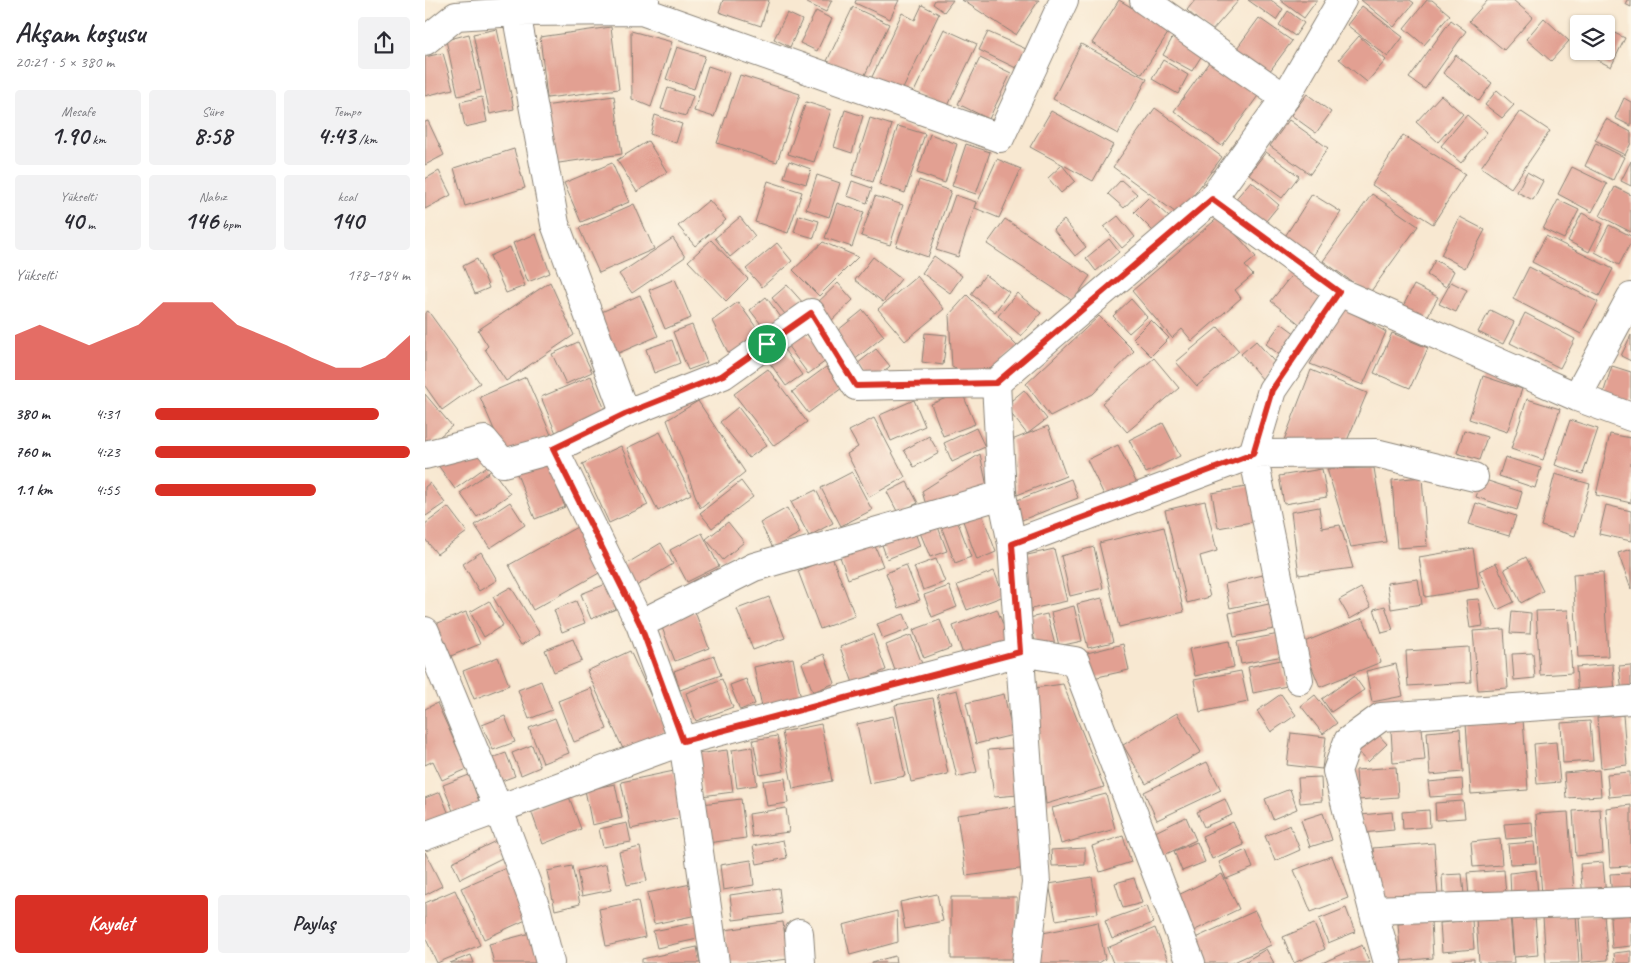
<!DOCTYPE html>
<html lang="tr">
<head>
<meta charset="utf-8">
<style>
  body { margin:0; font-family:Caveat,sans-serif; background:#f2f2f3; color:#2b2b33; height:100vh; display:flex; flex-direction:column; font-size:19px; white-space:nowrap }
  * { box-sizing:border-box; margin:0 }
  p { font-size:16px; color:#7c7c81 }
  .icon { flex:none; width:28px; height:28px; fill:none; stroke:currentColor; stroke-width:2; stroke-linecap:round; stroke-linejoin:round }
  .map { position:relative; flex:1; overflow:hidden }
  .side { display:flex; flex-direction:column; background:#fff; width:425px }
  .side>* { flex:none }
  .buttons { position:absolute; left:1145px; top:15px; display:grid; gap:10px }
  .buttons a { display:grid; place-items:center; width:45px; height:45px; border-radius:5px; background:#fff; box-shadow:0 1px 4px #0004; font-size:25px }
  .pin { position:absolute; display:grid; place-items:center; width:42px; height:42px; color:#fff; margin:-21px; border:2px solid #fff; border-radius:50%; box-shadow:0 1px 5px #0007 }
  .round { display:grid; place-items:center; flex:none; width:52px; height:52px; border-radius:5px; background:#f2f2f3 }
  .summary { display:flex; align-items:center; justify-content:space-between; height:85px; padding:0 15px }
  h1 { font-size:28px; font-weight:700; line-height:38px }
  .figures { display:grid; grid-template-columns:repeat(3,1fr); gap:8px; height:85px; padding:5px 15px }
  .figures div { display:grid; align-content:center; border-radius:5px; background:#f2f2f3; text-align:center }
  .figures b { font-size:25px; font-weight:700 }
  .figures small { font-size:14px; font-weight:400 }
  .figures p { font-size:14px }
  .chart { height:140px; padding:10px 15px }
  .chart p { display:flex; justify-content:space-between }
  .chart svg { width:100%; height:90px; margin-top:5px; fill:#d93025; opacity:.7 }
  .action { display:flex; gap:10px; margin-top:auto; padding:10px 15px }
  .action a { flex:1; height:58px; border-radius:5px; background:#d93025; color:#fff; font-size:20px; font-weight:700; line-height:58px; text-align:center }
  .action a+a { background:#f2f2f3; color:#2b2b33 }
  ul { padding:0 15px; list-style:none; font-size:16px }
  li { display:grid; grid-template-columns:80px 60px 1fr; align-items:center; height:38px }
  li i { height:12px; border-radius:6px; background:#d93025 }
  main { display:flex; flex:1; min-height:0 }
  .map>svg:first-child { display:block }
  .building { fill:#e2a092 }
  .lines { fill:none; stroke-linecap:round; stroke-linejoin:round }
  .minor-casing { stroke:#8a8276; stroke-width:30 }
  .minor { stroke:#fff; stroke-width:28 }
  .route-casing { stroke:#fff; stroke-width:10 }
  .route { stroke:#d93025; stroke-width:6 }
</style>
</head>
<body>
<main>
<section class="side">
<div class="summary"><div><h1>Akşam koşusu</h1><p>20:21 · 5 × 380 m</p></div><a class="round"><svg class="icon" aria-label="share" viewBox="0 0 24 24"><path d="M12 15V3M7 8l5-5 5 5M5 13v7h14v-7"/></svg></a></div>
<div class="figures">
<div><p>Mesafe</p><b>1.90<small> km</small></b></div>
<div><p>Süre</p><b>8:58</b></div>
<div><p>Tempo</p><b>4:43<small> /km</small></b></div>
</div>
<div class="figures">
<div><p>Yükselti</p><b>40<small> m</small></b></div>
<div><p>Nabız</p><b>146<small> bpm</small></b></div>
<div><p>kcal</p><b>140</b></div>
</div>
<div class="chart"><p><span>Yükselti</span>178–184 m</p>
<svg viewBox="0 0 160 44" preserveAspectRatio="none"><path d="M0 44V22L10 17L20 22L30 27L40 22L50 17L60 6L70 6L80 6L90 17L100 22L110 27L120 33L130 38L140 38L150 33L160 22V44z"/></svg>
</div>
<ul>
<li><b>380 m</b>4:31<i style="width:88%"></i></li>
<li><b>760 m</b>4:23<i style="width:100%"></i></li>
<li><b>1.1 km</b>4:55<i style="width:63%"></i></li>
</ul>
<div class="action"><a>Kaydet</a><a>Paylaş</a></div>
</section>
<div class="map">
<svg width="1206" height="963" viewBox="0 0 1206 963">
  <rect width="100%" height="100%" fill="#fcf5e5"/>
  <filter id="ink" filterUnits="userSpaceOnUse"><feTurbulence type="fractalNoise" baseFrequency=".02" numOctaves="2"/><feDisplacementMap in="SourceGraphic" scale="10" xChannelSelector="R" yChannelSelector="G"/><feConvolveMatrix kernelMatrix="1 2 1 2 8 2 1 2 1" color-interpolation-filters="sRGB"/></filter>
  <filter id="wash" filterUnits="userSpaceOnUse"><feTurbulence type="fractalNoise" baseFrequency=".0096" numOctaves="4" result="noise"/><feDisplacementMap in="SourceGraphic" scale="20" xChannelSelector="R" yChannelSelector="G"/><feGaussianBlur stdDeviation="1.12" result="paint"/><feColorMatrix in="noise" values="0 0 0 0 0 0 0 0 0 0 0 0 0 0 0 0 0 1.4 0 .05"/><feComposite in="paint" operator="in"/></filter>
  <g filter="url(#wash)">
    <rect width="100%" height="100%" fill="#f8e8d1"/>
    <g id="blocks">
      <path class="building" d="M298,0H344L336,26L294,12Z
        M383,0H407L401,12L382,3Z
        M431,0H474L465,19L430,3Z
        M510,0H528L519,12L508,4Z
        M537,0H614L591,35Z
        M694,0L745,30L717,74L667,43Z
        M770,0H814L786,32L762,10Z
        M823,0H846L858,9L851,20Z
        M855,0H892L879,18Z
        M936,0H985L989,3L969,27Z
        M1002,0H1007L1025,15L999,45L979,28Z
        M1063,0H1088L1108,17L1079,50L1044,21Z
        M1202,0H1206V7L1200,4Z
        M497,5L514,14L476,93L446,79L477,13L490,20Z
        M937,6L978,37L963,57L922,25Z
        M428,7L464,24L438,79L402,61Z
        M391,11L407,19L392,51L375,43Z
        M863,11L879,23L870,36L854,25Z
        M362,13L377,20L365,47L349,39Z
        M834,18L867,41L839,79L807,55Z
        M1119,18L1144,41L1126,61L1101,39Z
        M1161,19L1171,24H1158Z
        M1026,20L1041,31L1000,89L984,78Z
        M186,27L194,89L122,98L115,37Z
        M72,29L89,109L65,114L48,34Z
        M519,29L552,44L522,108L489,92Z
        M1181,29L1200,38L1186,67L1155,51H1181Z
        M206,31L247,42L226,107L207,99Z
        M563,32L601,49L591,68L554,50Z
        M1154,33V51L1147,47Z
        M44,34L56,90L33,96L21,40Z
        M749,35L779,52L767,71L738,55Z
        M934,36L961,60L942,82L914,59Z
        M656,44L722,79L693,134L628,99Z
        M252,47L280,56L269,89L241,79Z
        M18,53L28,89L0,96V57Z
        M1031,55L1067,83L1054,101L1018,73Z
        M555,58L586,73L564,119L533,104Z
        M787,58L835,93L797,146L749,111Z
        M738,60L763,75L753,94L727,79Z
        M283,66L304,73L289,117L269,111Z
        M315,75L375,94L352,162L292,143Z
        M243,88L268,96L261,116L236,109Z
        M1072,90L1089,105L1077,118L1060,105Z
        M882,94L906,112L891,133L866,115Z
        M1016,95L1038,114L1013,142L991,122Z
        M189,96L197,154L127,164L119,106Z
        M57,97L62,122L40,127L35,102Z
        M1199,98L1206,102V126L1190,118Z
        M381,102L406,110L389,162L363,154Z
        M730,108L797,157L754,215L688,167Z
        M420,110L438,116L427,153L409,147Z
        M626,111L688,145L668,181L605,147Z
        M1095,111L1125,131L1086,188L1056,167Z
        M230,115L257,124L251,143L225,134Z
        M1042,115L1062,132L1036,163L1016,146Z
        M445,118L467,125L448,182L427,175Z
        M1181,119L1206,132V143L1200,155L1170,140Z
        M864,120L903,148L885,174L845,146Z
        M3,121L19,155L0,165V122Z
        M473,126L500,134L480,193L454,184Z
        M505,134L532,144L520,183L492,173Z
        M978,135L1040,174L1008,224L947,185Z
        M223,141L242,172L212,192L192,160Z
        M1171,143L1199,157L1188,180L1160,166Z
        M541,144L565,152L551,194L527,186Z
        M89,149L100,188L40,206L29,168Z
        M841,152L874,176L857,198L824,174Z
        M572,159L596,169L574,218L550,208Z
        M364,161L386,169L381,184L359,177Z
        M1206,161V186L1196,181Z
        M187,163L204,202L156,222L139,183Z
        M637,165L650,181L636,193L623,178Z
        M1147,167L1182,184L1167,212L1133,194Z
        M14,171L26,195L0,209V179Z
        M1102,172L1118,181L1108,200L1092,192Z
        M392,175L415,183L404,217L381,209Z
        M494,180L526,191L503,257L471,246Z
        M696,180L712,194L699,208L683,194Z
        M343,181L377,192L363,233L330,222Z
        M427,181L447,188L442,203L422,196Z
        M826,181L854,205L837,226L808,202Z
        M1190,187L1206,195V232L1175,216Z
        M887,194L916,212L888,256L859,238Z
        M947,194L993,226L944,294L898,261Z
        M530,195L551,202L533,257L511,250Z
        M450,196L478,205L465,245L436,236Z
        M723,198L744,217L729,232L709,212Z
        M284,200L301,220L270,246L253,226Z
        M1133,200L1154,210L1139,239L1118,229Z
        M412,203L439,212L427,247L400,238Z
        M209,204L229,249L174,273L154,228Z
        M1157,213L1178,224L1164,252L1143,241Z
        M374,215L394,221L389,238L369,232Z
        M693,216L710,237L697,248L679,227Z
        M795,216L831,257L820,266L828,275L810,290L816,298L767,341L757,329L747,338L707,291Z
        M315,217L330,236L305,257L290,238Z
        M1035,217L1060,230L1040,268L1016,255Z
        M580,219L665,276L648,301L562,244Z
        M639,220L661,247L650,256L628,229Z
        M1184,225L1206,236V242L1194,265L1170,252Z
        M111,234L125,273L103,282L88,243Z
        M1121,236L1188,269L1174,296L1107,262Z
        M248,238L260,257L207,293L194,274Z
        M684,239L694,252L671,271L661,258Z
        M286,240L323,279L301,301L263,261Z
        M398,242L433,257L394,296L368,270Z
        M352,243L367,261L337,287L321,269Z
        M85,247L100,286L81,293L65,256Z
        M509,256L537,276L525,293L497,273Z
        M448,257L476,279L458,302L430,280Z
        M52,259L64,288L50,294L38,266Z
        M1010,260L1029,271L1021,287L1002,275Z
        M1104,267L1173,302L1156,334L1088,299Z
        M869,272L900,298L877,326L846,301Z
        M560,275L584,292L570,312L546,294Z
        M492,276L519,309L480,341L453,309Z
        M250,279L266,318L240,329L224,290Z
        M125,282L149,335L81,381L60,349L63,346L53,330Z
        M1026,282L1042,290L1031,312L1014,304Z
        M413,283L428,300L405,322L390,305Z
        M362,285L380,305L364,319L347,298Z
        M989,285L1013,297L998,325L975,312Z
        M592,293L616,313L596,336L573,316Z
        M215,295L233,336L189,355L172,314Z
        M542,295L593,347L555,381L527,367L524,315Z
        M341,297L358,320L342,332L325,310Z
        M706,299L722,317L704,333L688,316Z
        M313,302L338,337L307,360L287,321Z
        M918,307L961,332L938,385L885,364Z
        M438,310L459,336L428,361L407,335Z
        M1065,310L1089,322L1078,344L1053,332Z
        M3,311L55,383L17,410L0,386V313Z
        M1100,313L1150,339L1135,368L1085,343Z
        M674,316L709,351L668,394L625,416L601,384Z
        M726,320L744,338L726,356L708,338Z
        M856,323L871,334L856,356L841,344Z
        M267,325L282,363L263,370L248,332Z
        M793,327L814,351L772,386L751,362Z
        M378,329L401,361L383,374L360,342Z
        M500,333L522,335L518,365L497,362Z
        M967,333L1003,348L985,388L949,373Z
        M1206,335V361L1196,356Z
        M247,340L255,363L229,373L221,349Z
        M831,341L853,366L838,380L816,354Z
        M153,342L167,372L141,384L127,354Z
        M358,348L377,375L361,386L342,359Z
        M451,349L465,366L447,382L432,364Z
        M729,358L754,388L702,432L677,403Z
        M1187,366L1206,372V407L1177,397Z
        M401,367L417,388L383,413L367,392Z
        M343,369L382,422L349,446L309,394Z
        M886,370L942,393L921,443L859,440Z
        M166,376L183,417L133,438L116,397Z
        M1058,376L1097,389L1082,432L1044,419Z
        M101,377L126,435L80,455L55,397Z
        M599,390L622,419L602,434L623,426L641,476L592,495L587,440L602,434L580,406Z
        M537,392L550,424L518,436L506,404Z
        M0,394L27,426L2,447L0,445Z
        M1102,399L1135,409L1118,460L1086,449Z
        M489,400L500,426L466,441L455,415Z
        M273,401L320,472L275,508L242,420Z
        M313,407L342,445L324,458L295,422Z
        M449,418L480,477L444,497L422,454L433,447L424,431Z
        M1145,420L1173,429L1158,474L1130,465Z
        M738,423L755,456L721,473L704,440Z
        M551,428L560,447L527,462L519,443Z
        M1039,430L1062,437L1054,460L1032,453Z
        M235,432L266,494L233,511L202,448Z
        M1185,434L1206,438V503L1171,495Z
        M504,436L514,453L489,467L479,450Z
        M693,445L714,488L683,503L662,460Z
        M196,446L223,505L184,523L157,464Z
        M56,448L65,464L30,489L10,461Z
        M555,454L563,491L502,509L497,491Z
        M1080,457L1116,468L1110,488L1074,476Z
        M122,462L140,507L110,519L92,474Z
        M949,468L961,542L926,547L902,469Z
        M897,469L902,497L859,504L854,476Z
        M67,470L85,494L52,517L35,493Z
        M427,472L447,510L416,526L396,488Z
        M1130,474L1165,484L1150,536L1116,526Z
        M997,477L1002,546L972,548L967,480Z
        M646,479L653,498L597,520L590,501Z
        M1057,479L1097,492L1092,510L1051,497Z
        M316,481L328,497L287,528L275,513Z
        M482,482L493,503L473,513L462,492Z
        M5,483L20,503L1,516L0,514V487Z
        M826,486L832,521L793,528L787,493Z
        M391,490L408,523L384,536L366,502Z
        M780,501L792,551L775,556L785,597L762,603L740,510Z
        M85,502L100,525L65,548L50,525Z
        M1051,503L1091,516L1084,536L1044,524Z
        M1181,505L1206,511V541L1174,534Z
        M23,507L42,532L12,554L0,539V524Z
        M894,507L897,528L915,525L928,568L874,575L866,512Z
        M362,508L375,533L348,548L335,523Z
        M557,514L571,552L552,560L538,521Z
        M532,520L546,557L530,563L516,526Z
        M303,522L319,542L298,560L281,539Z
        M512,524L522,551L505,557L494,530Z
        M152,527L176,572L108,610L84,565Z
        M488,527L495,546L462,559L455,539Z
        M739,527L759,612L694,627L674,543Z
        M277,533L294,566L262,582L245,550Z
        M448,541L458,566L423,579L414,554Z
        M236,543L248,564L208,588L196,567Z
        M669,547L678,588L645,596L636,556Z
        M1048,548L1054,588L1000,597L994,557Z
        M629,549L642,601L606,609L594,557Z
        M1206,549V589L1193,553Z
        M56,552L72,580L54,591L38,564Z
        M407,557L430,616L395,629L373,571Z
        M1101,557L1118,591L1096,603L1079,569Z
        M511,559L520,582L498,590L489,567Z
        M1071,563L1089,602L1072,610L1054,571Z
        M481,565L495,600L474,608L461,573Z
        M569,571L579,596L542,610L532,585Z
        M1178,572L1183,656L1153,657L1148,574Z
        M842,574L848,599L805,608L800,584Z
        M993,579L997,604L966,609L962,583Z
        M181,584L191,609L166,619L156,594Z
        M524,586L532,607L507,617L499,595Z
        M86,587L115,634L96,645L68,597Z
        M936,588L946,607L925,619L914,600Z
        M344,597L360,638L328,650L312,609Z
        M677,598L688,642L663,648L652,604Z
        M1054,599L1058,626L1045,628L1041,600Z
        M64,601L78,625L59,637L45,612Z
        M151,601L160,623L137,632L129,610Z
        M848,603L854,628L809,637L804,613Z
        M649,606L657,641L634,646L626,612Z
        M960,606L968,630L957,633L949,609Z
        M572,609L584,640L539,657L528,626Z
        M1143,610L1147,673L1115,675L1111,611Z
        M1087,611L1106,613L1105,634L1085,633Z
        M41,612L55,644L21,658L8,625Z
        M270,612L284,648L250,661L236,625Z
        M479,614L485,629L458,639L452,624Z
        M622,614L630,645L612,649L604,618Z
        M938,618L956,662L895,687L877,643Z
        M515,620L526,648L499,658L488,630Z
        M1079,629L1083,688L1053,690L1048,631Z
        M448,634L461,670L428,683L415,647Z
        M854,634L858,656L816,664L812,642Z
        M486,635L499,669L473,679L461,645Z
        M148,639L157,661L129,672L120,650Z
        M804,641L809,667L770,676L764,649Z
        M698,644L704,670L668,678L662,653Z
        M1044,647L1046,682L983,686L981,651Z
        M205,651L242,731L199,751L162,671Z
        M1108,653L1110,678L1089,680L1087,654Z
        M399,654L410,683L388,692L377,663Z
        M289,656L296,675L255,690L249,671Z
        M73,657L84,685L49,699L38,671Z
        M368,658L376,699L337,707L329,667Z
        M856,660L862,686L828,693L823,667Z
        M971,664L978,696L947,702L941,671Z
        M1188,664L1190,694L1153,696L1151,667Z
        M1206,665V691L1197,692L1194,666Z
        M816,671L823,702L775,712L769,680Z
        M929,676L939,690L906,712L897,699Z
        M297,679L308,707L271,721L261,693Z
        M321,679L330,704L315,710L305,685Z
        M116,681L127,710L104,719L93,690Z
        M638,684L679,787L621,804L609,688Z
        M166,688L182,729L149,742L133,701Z
        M532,690L552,772L532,777L512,695Z
        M579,694L588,735L551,744L541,703Z
        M856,694L871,715L846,732L832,711Z
        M890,695L912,723L898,734L876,706Z
        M508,698L523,774L486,782L470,705Z
        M12,703L42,769L17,780L8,761L0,765V709Z
        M752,713L776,752L721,784L698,745Z
        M1198,715L1202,765L1176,768L1172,717Z
        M80,716L90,742L68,750L57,725Z
        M468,716L480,776L444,783L432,724Z
        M130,718L144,753L118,763L104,728Z
        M1098,719L1103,790L1046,794L1041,724Z
        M1165,721L1168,761L1138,763L1136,723Z
        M396,724L407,781L368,789L357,732Z
        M997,728L1000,760L968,763L966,730Z
        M1035,729L1038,772L1005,775L1002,732Z
        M950,731L962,744L943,762L931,749Z
        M866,733L901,737L897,769L862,765Z
        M352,736L359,771L335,775L328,740Z
        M1131,742L1135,782L1112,784L1109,744Z
        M107,745L115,767L96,775L87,753Z
        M327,747L332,785L312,788L307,750Z
        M588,748L593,795L569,797L563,750Z
        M302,750L308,792L277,796L271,754Z
        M81,753L90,776L71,783L62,760Z
        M782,762L796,790L732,820L719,792Z
        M971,767L973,797L933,800L931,770Z
        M1174,770L1176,796L1141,798L1139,773Z
        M249,771L259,817L206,829L196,782Z
        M1205,772L1206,795L1184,797L1182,774Z
        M44,775L57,809L31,819L18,785Z
        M896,777L897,801L875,803L873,778Z
        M360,778L363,803L342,806L338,781Z
        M1037,779L1038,795L1005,797L1003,782Z
        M190,784L197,818L167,825L160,790Z
        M865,789L872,809L848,819L840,799Z
        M15,792L27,822L5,830L0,819V798Z
        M143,794L156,829L118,844L105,808Z
        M681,794L690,829L636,844L627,808Z
        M316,799L321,838L282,843L277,804Z
        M800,799L807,815L779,827L772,812Z
        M1038,801L1040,818L1011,820L1010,803Z
        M1206,805V866L1185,867L1181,808Z
        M594,806L602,868L541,876L532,815Z
        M361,808L364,832L327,837L324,814Z
        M1175,809L1178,853L1151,856L1148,811Z
        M1004,810L1005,827L978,829L977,812Z
        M967,812L969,830L937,833L936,815Z
        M1143,812L1149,893L1117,895L1111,814Z
        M898,813L907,840L885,847L876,820Z
        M761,817L771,840L737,856L726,834Z
        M808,822L819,845L787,859L777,836Z
        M1107,822L1108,837L1081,839L1079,824Z
        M202,823L206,842L178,847L174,829Z
        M865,825L875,850L850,861L840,836Z
        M698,836L706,862L675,872L667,846Z
        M1075,839L1077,865L1048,867L1046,842Z
        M73,840L81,856L35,879L27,862Z
        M358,840L362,858L332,864L328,846Z
        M772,842L780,862L757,871L749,851Z
        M1109,842L1111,863L1085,864L1083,844Z
        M1009,843L1013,896L952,901L948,848Z
        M215,847L222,881L202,885L194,852Z
        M660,848V865L627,866L626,850Z
        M821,850L828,868L801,879L794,862Z
        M0,852L17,886L0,895Z
        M907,856L923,898L886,912L869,870Z
        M326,860L329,885L298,890L295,865Z
        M1178,862L1181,896L1158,898L1155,864Z
        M181,864L186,890L157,896L152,871Z
        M147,866L155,904L130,910L122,871Z
        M81,868L103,919L59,939L36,888Z
        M1079,870L1081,894L1044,897L1042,873Z
        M1111,870L1113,896L1086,898L1085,873Z
        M1206,873V896L1187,897L1185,874Z
        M797,874L814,909L764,933L747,898Z
        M1037,874L1039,894L1018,896L1017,875Z
        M667,877L673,913L631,920L624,884Z
        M709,878L717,903L698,908L690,883Z
        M266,884L272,915L229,924L222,893Z
        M354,888L357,914L308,920L305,895Z
        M30,890L55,945L12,963L0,937V903Z
        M512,894L518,921L480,929L475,902Z
        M526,897H592V959H526Z
        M213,901L220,937L181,946L174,909Z
        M722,906L728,923L687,939L680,921Z
        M921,908L930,932L903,943L894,919Z
        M472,911L473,942L425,955L418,925Z
        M830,911L846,945L807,963H779L768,939Z
        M1151,914L1154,963H1121L1118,917Z
        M1085,915L1089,963H1054L1051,918Z
        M1110,915L1113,955L1089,957L1086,917Z
        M1179,915L1183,960L1157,962L1154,917Z
        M1206,915V946L1187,948L1185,917Z
        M1047,920L1049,949L1017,952L1015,923Z
        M1006,921L1008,958L976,961L973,924Z
        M274,922L277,938L232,948L228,931Z
        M358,922L363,959L332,963H304L300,930Z
        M673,922L680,959L674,963H611L613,934Z
        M889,924L900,949L869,963L858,937Z
        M730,928L744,963H688L682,948Z
        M113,931L120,963H69L64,944Z
        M937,945L945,963H897Z
        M272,947L275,963H217V959Z
        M841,949L849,963H818Z
        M1206,951V963H1190L1189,953Z
        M46,955L49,963H25Z
        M470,956L471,963H447V962Z
        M1049,959V963H1028L1027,960Z"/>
    </g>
  </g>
  <g filter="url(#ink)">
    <use href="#blocks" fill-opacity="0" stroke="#8a8276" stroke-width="1"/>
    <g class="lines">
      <g class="minor-casing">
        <path id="minor" d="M719,0L860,98
          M217,11L575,138L639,0
          M91,12L130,224L200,414
          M0,41L31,16L91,12L217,11L220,0
          M787,199L914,292L1152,397L1206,417
          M1152,397L1206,297
          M129,449L215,624L258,741L290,963
          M0,455L59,440L78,463L129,449L200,414L298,375L386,313L431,386L571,383
          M587,544L828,454L951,453L1049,477
          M215,624L329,567L577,495
          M0,631L73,808L112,911L125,963
          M874,680L828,454L847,390L914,292
          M1206,700L956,717L923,741L912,771L948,910L1206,901
          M0,836L258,741L595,652L650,661L766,963
          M948,910L963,963
          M374,933L376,963
          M601,963L611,883L587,544L577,495L571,383L787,199L860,98L917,0"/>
      </g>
      <use href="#minor" class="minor"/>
    </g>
  </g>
  <g class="lines" filter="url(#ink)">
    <g class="route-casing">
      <path id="route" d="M787,199L914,292L847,390L828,454L587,544L595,652L258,741L215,624L128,449L200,414L298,375L386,313L431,386L571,383Z"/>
    </g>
    <use href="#route" class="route"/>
  </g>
</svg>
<div class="buttons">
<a><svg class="icon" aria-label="layers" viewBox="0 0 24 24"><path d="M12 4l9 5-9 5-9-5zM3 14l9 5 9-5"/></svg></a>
</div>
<div class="pin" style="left:342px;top:344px;background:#1e9e55"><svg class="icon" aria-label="arrive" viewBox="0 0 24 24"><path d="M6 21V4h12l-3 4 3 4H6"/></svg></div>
</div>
</main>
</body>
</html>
